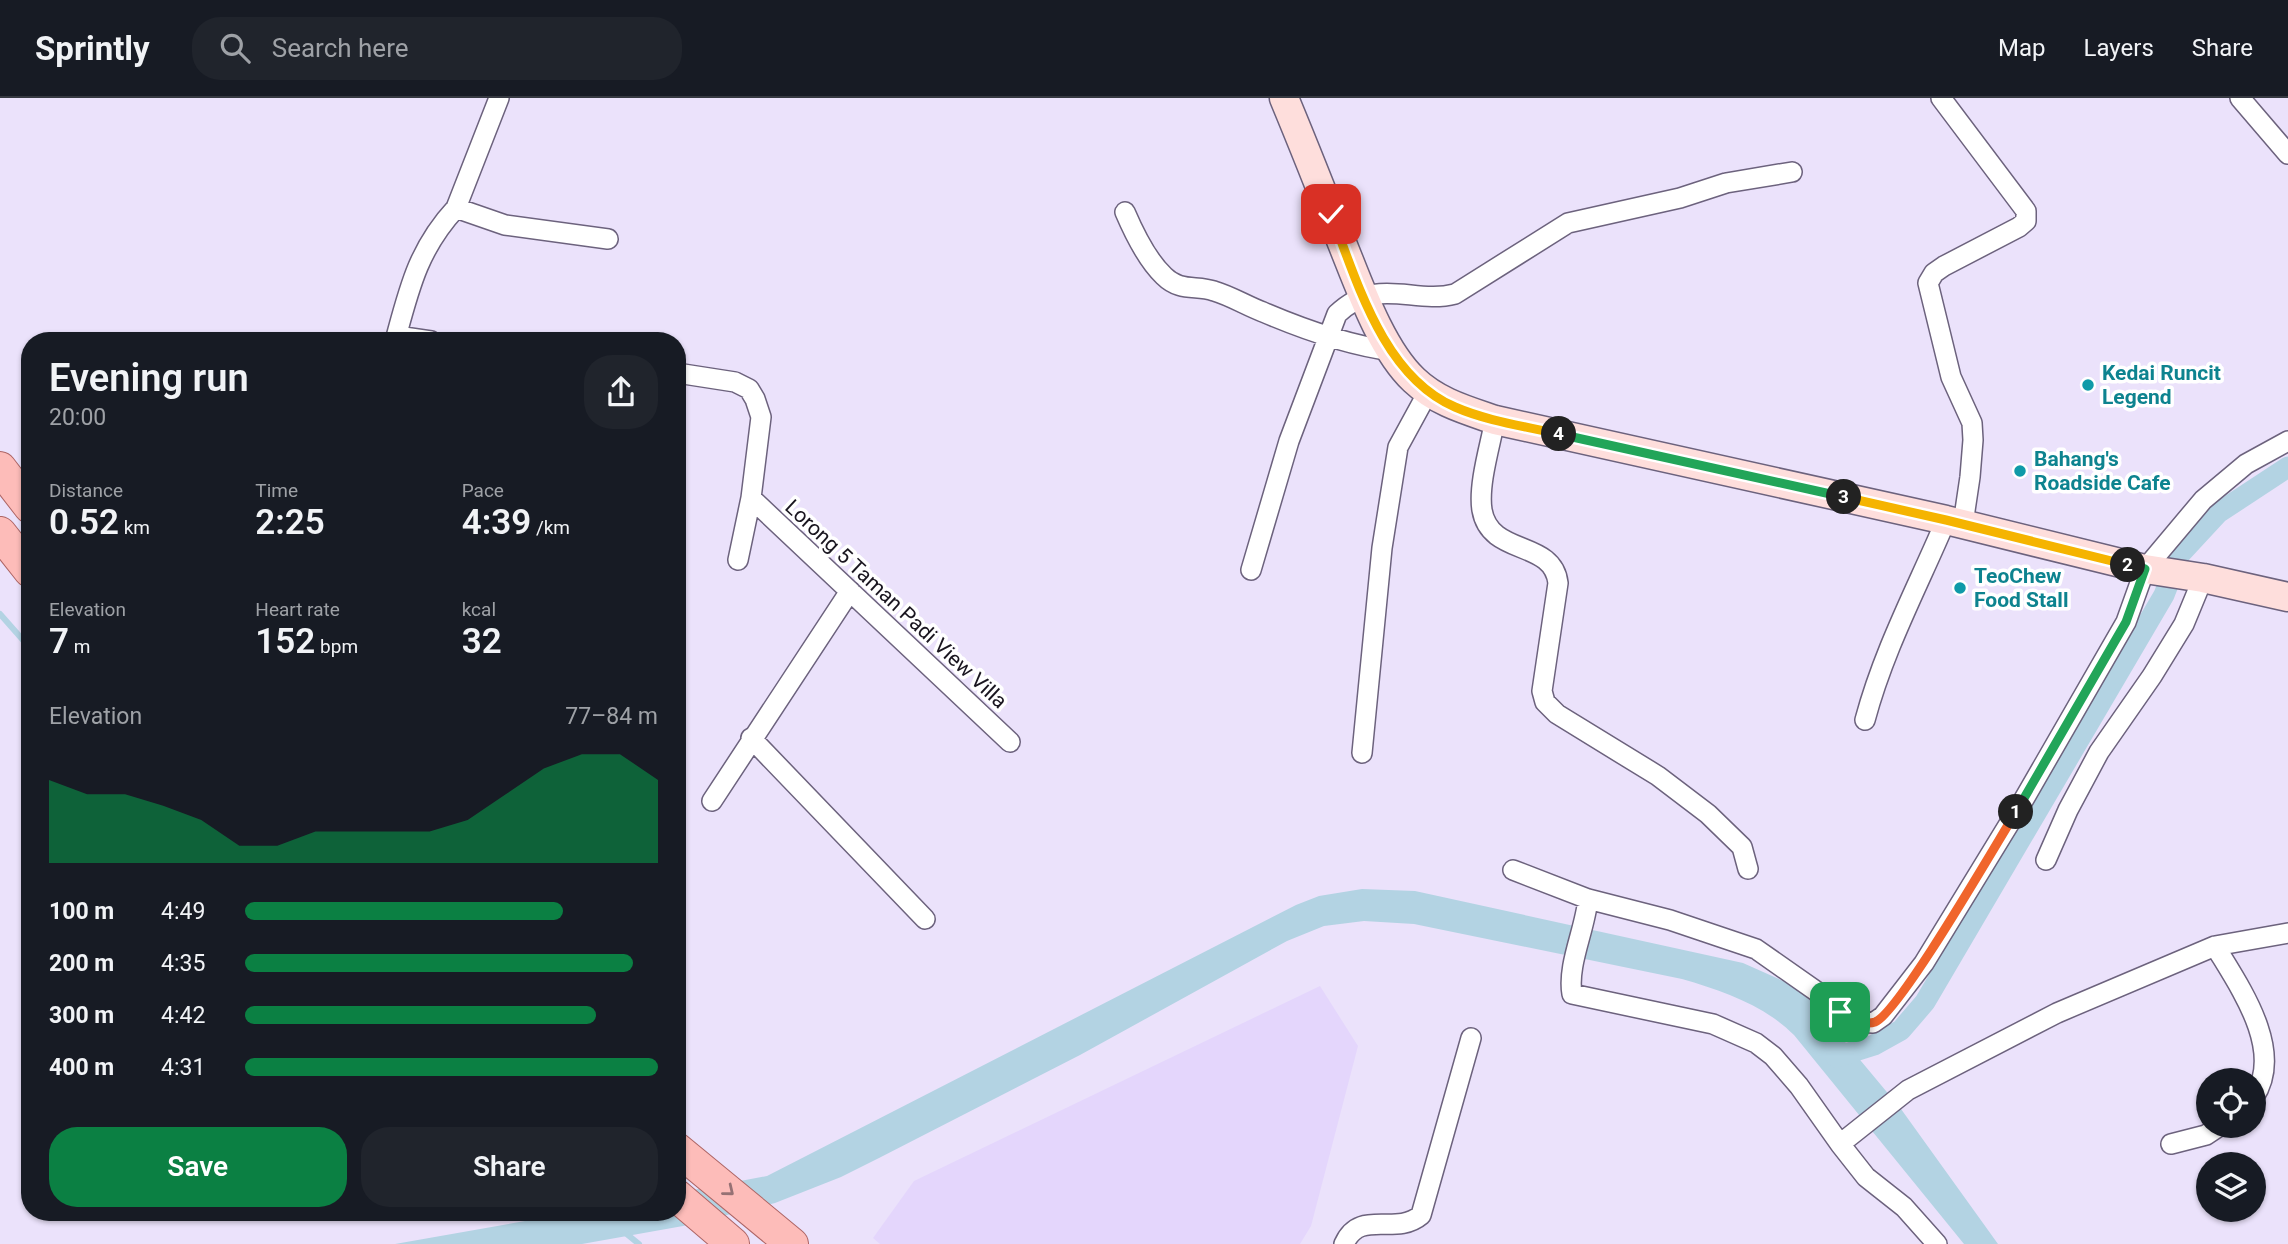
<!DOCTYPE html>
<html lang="en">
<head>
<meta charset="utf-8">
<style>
  body { margin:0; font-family:Roboto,sans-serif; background:#20242c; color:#f1f3f6; height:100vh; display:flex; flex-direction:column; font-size:26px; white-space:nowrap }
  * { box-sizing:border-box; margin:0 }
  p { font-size:23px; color:#9ea1a6 }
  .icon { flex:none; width:38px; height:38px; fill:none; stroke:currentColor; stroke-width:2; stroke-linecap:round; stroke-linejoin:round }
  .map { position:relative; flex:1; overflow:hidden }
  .drawer { position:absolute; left:21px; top:234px; width:665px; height:889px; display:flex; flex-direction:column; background:#171b24; border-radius:28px; box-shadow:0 2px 5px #0004 }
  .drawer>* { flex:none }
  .buttons { position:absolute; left:2196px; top:970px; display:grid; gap:14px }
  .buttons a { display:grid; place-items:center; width:70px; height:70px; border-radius:50%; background:#171b24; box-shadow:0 2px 5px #0004; font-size:35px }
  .pin { position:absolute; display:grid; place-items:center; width:60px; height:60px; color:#fff; margin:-30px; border-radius:14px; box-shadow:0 4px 10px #0006 }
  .km { position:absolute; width:35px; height:35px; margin:-18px; border-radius:50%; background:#222; color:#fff; font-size:19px; line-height:35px; text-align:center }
  .round { display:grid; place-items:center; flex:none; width:74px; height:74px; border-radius:28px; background:#20242c }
  .summary { display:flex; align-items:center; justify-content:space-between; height:119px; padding:0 28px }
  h1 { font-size:38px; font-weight:600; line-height:52px }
  .metrics { display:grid; grid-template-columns:repeat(3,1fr); gap:10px; height:119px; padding:7px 28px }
  .metrics div { display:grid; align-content:center }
  .metrics b { font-size:35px; font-weight:600 }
  .metrics small { font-size:19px; font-weight:400 }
  .metrics p { font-size:19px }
  .chart { height:196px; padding:14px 28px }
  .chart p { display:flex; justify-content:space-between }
  .chart svg { width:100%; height:126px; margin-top:7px; fill:#0b8043; opacity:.7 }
  .cta { display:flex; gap:14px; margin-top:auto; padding:14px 28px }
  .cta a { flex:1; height:80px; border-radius:28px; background:#0b8043; color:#fff; font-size:28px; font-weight:600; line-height:80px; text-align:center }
  .cta a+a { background:#20242c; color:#f1f3f6 }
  ul { padding:0 28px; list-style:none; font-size:23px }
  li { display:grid; grid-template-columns:112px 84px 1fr; align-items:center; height:52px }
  li i { height:18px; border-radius:9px; background:#0b8043 }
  header { display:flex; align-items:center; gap:42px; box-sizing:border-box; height:98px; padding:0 35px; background:#171b24; border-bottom:2px solid #363941 }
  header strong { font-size:33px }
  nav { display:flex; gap:38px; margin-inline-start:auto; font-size:24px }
  .search { width:490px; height:63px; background:#20242c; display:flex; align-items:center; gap:18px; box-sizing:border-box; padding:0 24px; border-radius:28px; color:#9ea1a6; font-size:26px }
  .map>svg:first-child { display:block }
  .built { fill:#e4d6fc }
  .water { fill:#b3d3e3 }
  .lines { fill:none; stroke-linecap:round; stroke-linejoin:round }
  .stream { stroke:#b3d3e3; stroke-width:6 }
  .canal { stroke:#b3d3e3; stroke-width:21 }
  .street-casing { stroke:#6c627d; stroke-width:22 }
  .secondary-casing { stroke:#6c627d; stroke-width:31 }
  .primary-casing { stroke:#ad6565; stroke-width:34 }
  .street { stroke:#fff; stroke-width:19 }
  .secondary { stroke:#fededc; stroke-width:28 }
  .primary { stroke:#fdbcb9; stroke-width:32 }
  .oneway { stroke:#967174 }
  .split-1-casing { stroke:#fff; stroke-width:14 }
  .split-2-casing { stroke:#fff; stroke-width:14 }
  .split-3-casing { stroke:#fff; stroke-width:14 }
  .split-4-casing { stroke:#fff; stroke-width:14 }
  .split-5-casing { stroke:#fff; stroke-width:14 }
  .split-1 { stroke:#f0652b; stroke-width:9 }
  .split-2 { stroke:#22a559; stroke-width:9 }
  .split-3 { stroke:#f5b400; stroke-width:9 }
  .split-4 { stroke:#22a559; stroke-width:9 }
  .split-5 { stroke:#f5b400; stroke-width:9 }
  .culture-dot { fill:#0f9aa8; stroke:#fff; stroke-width:2.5 }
  .labels { text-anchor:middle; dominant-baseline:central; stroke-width:7; stroke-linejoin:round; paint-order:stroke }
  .culture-label { font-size:21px; font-weight:bold; fill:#0d838f; stroke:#fff; text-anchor:start }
  .street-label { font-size:21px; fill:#19151f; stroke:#fff }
</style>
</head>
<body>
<header>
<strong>Sprintly</strong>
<div class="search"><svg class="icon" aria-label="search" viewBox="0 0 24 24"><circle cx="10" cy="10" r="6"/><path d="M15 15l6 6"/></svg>Search here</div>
<nav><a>Map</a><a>Layers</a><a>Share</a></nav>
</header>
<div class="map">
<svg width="2288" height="1146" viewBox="0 0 2288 1146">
  <rect width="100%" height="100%" fill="#ebe2fb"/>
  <path class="built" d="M1320,888L1358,948L1311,1128L1300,1146H880L873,1140L914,1083Z"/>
  <path class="water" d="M1362,791L1415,793L1743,865L1790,886L1811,903L1901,1011L1998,1146H1964L1794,937C1764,907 1723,893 1682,881L1414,826L1364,823L1324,828L1287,843L1080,957L879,1060L841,1079L775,1105L683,1128L582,1146H395L570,1115H677V1095L767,1078L1296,807L1319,798Z"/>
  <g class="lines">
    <path class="stream" d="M0,516L30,550
      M623,1133L639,1146"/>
    <path class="canal" d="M1836,959L1874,947L1901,932L1925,904L2164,497L2180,456L2218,415L2288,369"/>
    <g class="street-casing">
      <path id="street" d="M1941,0L2026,113V123L2019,129L1944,168L1934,175L1928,185L1951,279L1972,325L1973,342L1970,379L1963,426
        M2240,0L2288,56
        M456,110L505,127L608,141
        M1125,114C1134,135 1147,162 1164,178C1180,194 1196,187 1214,193C1231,198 1247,208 1263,214C1305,232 1347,247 1392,253
        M397,238L431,243
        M395,243C409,191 418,151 456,110L499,0
        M677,275L735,284L749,291L755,301L761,319L751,400L738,462
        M1495,322C1490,348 1478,387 1482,412C1490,459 1553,441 1558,485L1542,593L1545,604L1557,616L1658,678L1708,716L1742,749L1748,771
        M751,400L1010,644
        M1251,472L1289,343L1337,216C1378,177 1413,207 1455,196L1568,125L1680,100L1726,85L1792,74
        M1865,622C1884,551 1918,488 1946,422
        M751,640L925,821
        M1362,655L1382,450L1398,349L1428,294
        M712,703L850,493
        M2046,762L2068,712L2099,654L2152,578L2184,526L2203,480
        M1513,772L1588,801L1670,822L1756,851L1816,893L1840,914L1858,924L1873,925L1883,918L1924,865L2020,708L2126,524L2145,471L2203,402L2246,366L2288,343
        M1588,801C1585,832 1567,867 1572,896L1713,926L1756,945L1773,958L1799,988L1840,1046L1908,992L2057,915L2215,848L2288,835
        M2215,848C2239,888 2285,952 2254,999
        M1840,1046L1866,1079L1904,1109L1937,1146
        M2171,1046L2206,1037L2221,1027
        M1344,1146C1360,1110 1395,1139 1421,1117L1471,940"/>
    </g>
    <g class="secondary-casing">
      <path id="secondary" d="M1284,0C1304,48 1323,96 1342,145C1359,187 1381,251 1414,282C1437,304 1466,312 1495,322L1946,422L2145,471L2203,480L2288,499"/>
    </g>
    <g class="primary-casing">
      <path id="primary" d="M0,370L30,409
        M0,435L30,473
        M677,1051L792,1146
        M677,1098L733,1146"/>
    </g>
    <use href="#street" class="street"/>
    <use href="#secondary" class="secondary"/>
    <use href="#primary" class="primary"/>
  </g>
  <defs><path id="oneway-chevron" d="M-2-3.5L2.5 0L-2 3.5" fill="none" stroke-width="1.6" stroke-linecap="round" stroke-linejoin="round" transform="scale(1.75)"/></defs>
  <use class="oneway" href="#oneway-chevron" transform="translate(729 1093) rotate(39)"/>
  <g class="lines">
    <g class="split-1-casing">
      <path id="split-1" d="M1840,914C1850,919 1863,928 1875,924C1899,915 1996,746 2016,714"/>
    </g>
    <g class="split-2-casing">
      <path id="split-2" d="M2016,714L2126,524L2145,471L2128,467"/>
    </g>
    <g class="split-3-casing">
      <path id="split-3" d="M1844,399L1946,422L2128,467"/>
    </g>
    <g class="split-4-casing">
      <path id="split-4" d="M1559,336L1844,399"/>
    </g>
    <g class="split-5-casing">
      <path id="split-5" d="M1331,116C1357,183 1383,278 1455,309C1487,323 1524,328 1559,336"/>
    </g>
    <use href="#split-1" class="split-1"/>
    <use href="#split-2" class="split-2"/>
    <use href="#split-3" class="split-3"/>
    <use href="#split-4" class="split-4"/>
    <use href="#split-5" class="split-5"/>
  </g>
  <g class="culture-dot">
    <circle cx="2088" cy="287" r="7"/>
    <circle cx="2020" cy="373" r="7"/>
    <circle cx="1960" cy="490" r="7"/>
  </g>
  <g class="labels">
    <g class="culture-label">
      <text x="2102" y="275">Kedai Runcit<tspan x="2102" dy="24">Legend</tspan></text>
      <text x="2034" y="361">Bahang's<tspan x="2034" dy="24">Roadside Cafe</tspan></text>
      <text x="1974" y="478">TeoChew<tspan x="1974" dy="24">Food Stall</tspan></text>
    </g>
    <g class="street-label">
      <text transform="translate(896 506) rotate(43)">Lorong 5 Taman Padi View Villa</text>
    </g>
  </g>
</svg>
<div class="buttons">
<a><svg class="icon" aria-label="locate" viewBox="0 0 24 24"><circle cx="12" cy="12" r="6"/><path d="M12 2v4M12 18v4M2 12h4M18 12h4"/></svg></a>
<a><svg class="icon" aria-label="layers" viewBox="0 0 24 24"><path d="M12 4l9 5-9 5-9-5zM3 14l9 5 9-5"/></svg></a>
</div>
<div class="pin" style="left:1840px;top:914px;background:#1e9e55"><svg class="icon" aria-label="arrive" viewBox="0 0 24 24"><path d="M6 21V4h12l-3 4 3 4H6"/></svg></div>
<div class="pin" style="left:1331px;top:116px;background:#d93025"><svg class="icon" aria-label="check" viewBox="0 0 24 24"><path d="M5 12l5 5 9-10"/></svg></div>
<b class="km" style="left:2016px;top:714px">1</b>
<b class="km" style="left:2128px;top:467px">2</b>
<b class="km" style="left:1844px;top:399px">3</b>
<b class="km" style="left:1559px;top:336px">4</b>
<section class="drawer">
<div class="summary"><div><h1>Evening run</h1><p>20:00</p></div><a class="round"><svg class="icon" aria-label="share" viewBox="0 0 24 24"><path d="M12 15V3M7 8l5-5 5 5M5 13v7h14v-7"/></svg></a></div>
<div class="metrics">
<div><p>Distance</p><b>0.52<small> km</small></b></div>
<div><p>Time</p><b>2:25</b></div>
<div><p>Pace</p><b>4:39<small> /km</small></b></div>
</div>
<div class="metrics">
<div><p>Elevation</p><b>7<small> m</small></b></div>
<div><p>Heart rate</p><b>152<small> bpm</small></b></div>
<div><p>kcal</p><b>32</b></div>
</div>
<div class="chart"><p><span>Elevation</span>77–84 m</p>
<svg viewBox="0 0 160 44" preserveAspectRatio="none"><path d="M0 44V15L10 20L20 20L30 24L40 29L50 38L60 38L70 33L80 33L90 33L100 33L110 29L120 20L130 11L140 6L150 6L160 15V44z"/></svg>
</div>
<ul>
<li><b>100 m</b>4:49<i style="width:77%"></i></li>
<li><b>200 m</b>4:35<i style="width:94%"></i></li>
<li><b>300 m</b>4:42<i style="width:85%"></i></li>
<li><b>400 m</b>4:31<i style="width:100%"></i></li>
</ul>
<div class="cta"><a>Save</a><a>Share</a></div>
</section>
</div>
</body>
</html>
